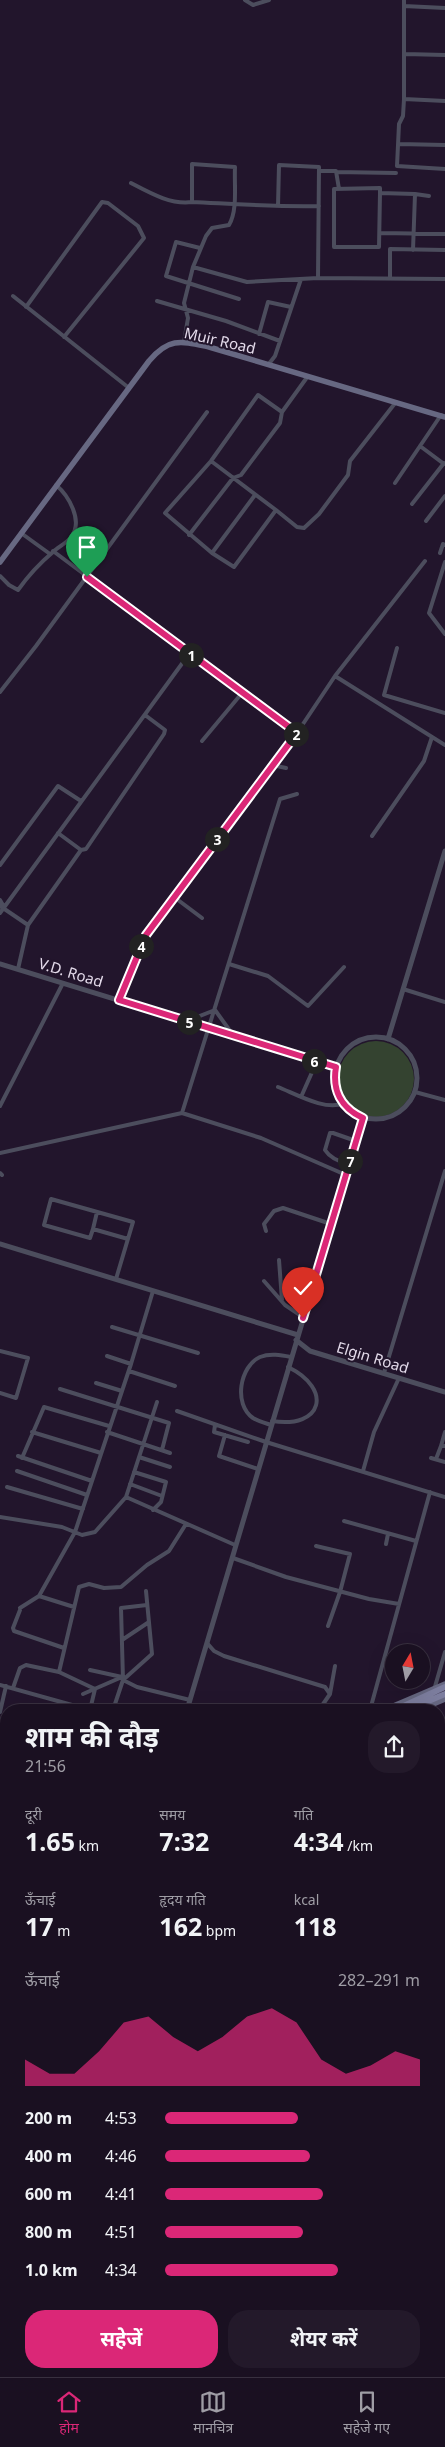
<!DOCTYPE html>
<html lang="hi">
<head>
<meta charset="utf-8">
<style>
  body { margin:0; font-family:"Noto Sans","Noto Sans Devanagari",sans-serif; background:#23192a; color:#f1f3f6; height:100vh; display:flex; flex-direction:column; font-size:19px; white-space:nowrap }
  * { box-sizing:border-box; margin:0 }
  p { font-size:16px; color:#9f9da5 }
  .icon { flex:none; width:28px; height:28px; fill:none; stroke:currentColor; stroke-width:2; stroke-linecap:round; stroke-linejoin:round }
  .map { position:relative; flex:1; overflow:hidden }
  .panel { position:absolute; left:0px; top:1704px; width:445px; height:674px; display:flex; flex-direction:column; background:#1a1021; border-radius:20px 20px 0 0; box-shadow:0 5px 20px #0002,0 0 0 1px #38303f }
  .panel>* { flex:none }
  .needle { width:32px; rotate:10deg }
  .fabs { position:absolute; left:385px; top:1644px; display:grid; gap:10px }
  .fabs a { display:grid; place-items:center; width:45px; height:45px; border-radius:50%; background:#1a1021; box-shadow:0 5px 20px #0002,0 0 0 1px #38303f; font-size:25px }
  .pin { position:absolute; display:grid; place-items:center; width:42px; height:42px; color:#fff; margin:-51px -21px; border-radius:50% 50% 50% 0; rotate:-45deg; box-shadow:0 0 5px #0007 }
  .pin .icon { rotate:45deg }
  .km { position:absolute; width:25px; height:25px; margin:-12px; border-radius:50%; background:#222; color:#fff; font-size:14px; line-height:25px; text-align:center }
  .round { display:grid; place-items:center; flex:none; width:52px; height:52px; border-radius:20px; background:#23192a }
  .overview { display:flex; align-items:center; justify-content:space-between; height:85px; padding:0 25px }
  h1 { font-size:28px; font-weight:700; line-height:38px }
  .stats { display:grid; grid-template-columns:repeat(3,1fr); gap:8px; height:85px; padding:5px 25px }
  .stats div { display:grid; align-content:center }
  .stats b { font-size:25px; font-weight:700 }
  .stats small { font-size:14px; font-weight:400 }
  .stats p { font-size:14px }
  .chart { height:140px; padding:10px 25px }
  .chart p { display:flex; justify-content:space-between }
  .chart svg { width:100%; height:90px; margin-top:5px; fill:#db2777; opacity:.7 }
  .primary-button { display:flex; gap:10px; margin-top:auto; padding:10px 25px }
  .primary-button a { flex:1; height:58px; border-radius:20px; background:#db2777; color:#fff; font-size:20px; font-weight:700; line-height:58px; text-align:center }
  .primary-button a+a { background:#23192a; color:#f1f3f6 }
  ul { padding:0 25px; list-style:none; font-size:16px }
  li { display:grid; grid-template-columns:80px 60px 1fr; align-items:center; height:38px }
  li i { height:12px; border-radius:6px; background:#db2777 }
  .menu { display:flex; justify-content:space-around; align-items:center; height:70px; border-top:1px solid #38303f; background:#1a1021; font-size:14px; color:#9f9da5 }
  .menu a { display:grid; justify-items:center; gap:2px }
  .menu .current { color:#db2777 }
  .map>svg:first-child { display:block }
  .green { fill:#344330 }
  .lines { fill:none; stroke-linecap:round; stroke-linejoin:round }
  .minor { stroke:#4c4d5d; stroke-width:4 }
  .tertiary { stroke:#4c4d5d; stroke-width:5 }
  .secondary { stroke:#676882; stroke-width:5.5 }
  .primary { stroke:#7d7e9f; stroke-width:6 }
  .rail { stroke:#c3bacb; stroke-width:1; stroke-dasharray:2.5 5; stroke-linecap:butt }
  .route-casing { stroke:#fff; stroke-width:10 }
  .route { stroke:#db2777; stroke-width:6 }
  .labels { text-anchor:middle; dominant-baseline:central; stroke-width:4; stroke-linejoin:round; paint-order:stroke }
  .street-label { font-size:15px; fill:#e3daea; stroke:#22152c }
</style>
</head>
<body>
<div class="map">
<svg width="445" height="2377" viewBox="0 0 445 2377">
  <rect width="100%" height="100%" fill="#22152c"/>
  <path class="green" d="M338 1079a38 38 0 1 1 76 0a38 38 0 1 1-76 0Z
    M439,2138L445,2139V2377H279L280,2371H439Z
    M1,2187L6,2189V2270L0,2268Z"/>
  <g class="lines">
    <path class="minor" d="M245,0L253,5L269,0
      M404,0V99L403,116L399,124L397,166L445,169
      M404,6L445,8
      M405,54L445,55
      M404,99L445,101
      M399,144L445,145
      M319,171H336L339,189
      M336,172L396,173
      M131,183C150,193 171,205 192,202
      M380,193L379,247H334V189L380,188V193L415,194L413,250
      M415,194L429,196
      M278,206L279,165L319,167L318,278
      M380,233L445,234
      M200,248L176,242L166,276L239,299
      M193,267L247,282L318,278L445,279
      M390,279V249L445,250
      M13,296L129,388
      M157,301L226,321L280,341
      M26,307L102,202L108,203L138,226L144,238L64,337
      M259,334L268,302L291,307
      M184,342L188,318L184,303L193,267L206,236L212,228L229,225C238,210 234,184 235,167L192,164V202C235,204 277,207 319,206
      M268,365L275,356L301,279
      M420,446L444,464
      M211,461L276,510L234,567L212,553L165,513L211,461L258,395L282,412L308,376
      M395,483L441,415
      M412,504L444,463
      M276,510L297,527L304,528L319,514L348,475L350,461L396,402
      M426,521L445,496
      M21,533L50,554
      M189,535L233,478L241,475L280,423L282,412
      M53,551L297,733
      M212,553L255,495
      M440,553L443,544L445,545
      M445,562L429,613L445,634
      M0,576L9,585L18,590C28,576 40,563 53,552C58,547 67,543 71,537C84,521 68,495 56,485
      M397,648L384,695L445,713
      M335,676L445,745
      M0,692L36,646L207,412
      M202,741L242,693
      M272,765L286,768
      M58,833L81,850
      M372,836L424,761L432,737
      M0,865L58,786L81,801
      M174,897L202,918
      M0,900L4,907
      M0,906L28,925L18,969
      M0,913L189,654
      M28,925L81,850L86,849L164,734L165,730L145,715
      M229,964L268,976L308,1006L344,967
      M403,989L445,1002
      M119,1000L146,935L297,733L335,676L425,561
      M187,1021L215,1010L233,1035
      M278,1087C294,1093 327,1112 343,1103
      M415,1092L445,1100
      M301,1097L313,1070
      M0,1106L63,983
      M182,1113L261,1138L346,1175
      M0,1153L182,1113L280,799L297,794
      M349,1164C340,1162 330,1158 325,1150L330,1133H333L356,1141
      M0,1173L2,1175
      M93,1229L97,1212
      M266,1231L264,1224L274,1211L283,1208L331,1224
      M279,1260L282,1300
      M116,1279L133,1222L51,1199L44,1225L90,1238L93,1229L128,1239
      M264,1281L285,1305L303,1317
      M112,1327L198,1353
      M0,1351L28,1358L16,1398L0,1393
      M107,1356L131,1364
      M129,1371L175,1386
      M384,1373L445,1171
      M96,1383L122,1391
      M60,1389L169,1423L162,1450
      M177,1411L266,1442L445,1497
      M272,1421C323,1429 333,1389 288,1367
      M215,1425L214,1432L248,1442
      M271,1425C265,1423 258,1421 253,1418C233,1404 240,1366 260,1357C270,1353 281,1355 291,1357
      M32,1432L101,1453
      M107,1432L170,1453
      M225,1435L219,1456L258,1469
      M441,1446L445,1432
      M18,1456L92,1481
      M139,1457L170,1467
      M22,1458L44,1407L109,1426
      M431,1458L445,1462
      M436,1459L441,1446H445
      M17,1471L87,1495
      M363,1471L374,1432L399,1378
      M134,1472L166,1482L161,1502L153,1510
      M130,1484L162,1496
      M7,1487L83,1509
      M126,1497L235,1545
      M0,1517L62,1527L82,1535L95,1532L126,1497L157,1402
      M344,1521L416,1541
      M386,1544L388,1534
      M316,1546L350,1554L340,1592
      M233,1558L286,1577L369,1599L399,1604
      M146,1591L152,1654L123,1680L137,1687L190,1700
      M39,1596L74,1607
      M20,1608L39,1596L75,1532L131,1364L153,1291
      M20,1610L13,1628L14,1631L64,1648
      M328,1626L340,1592
      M122,1640L149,1622
      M207,1643L214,1651L224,1656L325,1687L330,1694L319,1710
      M0,1685L90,1710L95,1689L59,1672
      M13,1688L20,1668L26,1665L59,1672L79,1587L89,1584L104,1588L121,1587L147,1565L169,1551L186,1524
      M434,1690L445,1652
      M83,1694L122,1677L90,1670
      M330,1694L335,1666
      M113,1710L123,1680L121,1608L147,1605
      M370,1710L430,1492
      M0,1712L6,1686
      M445,1785V1793
      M439,1813L444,1799
      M439,1873L445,1875
      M439,1907L445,1888
      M0,1948L6,1952
      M439,1955L445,1936
      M0,1969L6,1972
      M0,1999L6,2002
      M0,2023L6,2025
      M439,2036L445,2038
      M0,2112L6,2117
      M0,2187L6,2189
      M0,2240L6,2242
      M0,2268L6,2270
      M0,2338L6,2340
      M6,2367L5,2374L7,2377
      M114,2371L135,2377
      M199,2371L204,2377
      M215,2371L219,2377
      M236,2371L238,2377
      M0,2376L3,2368L5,2369
      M33,2377L35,2371
      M164,2377L165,2371"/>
    <path class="tertiary" d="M0,964L336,1067
      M335 1078a41 41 0 1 1 82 0a41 41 0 1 1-82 0Z
      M388,1039L445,851
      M0,1244L298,1335
      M296,1340L310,1351L445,1392
      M187,1710L363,1118
      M0,2092L6,2086
      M273,2377L275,2371"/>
    <path class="secondary" d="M0,562L149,361C169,337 181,341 209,347L445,417
      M384,1710L445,1684
      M419,1710L445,1699
      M439,1792L445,1794
      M439,1797L445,1799
      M0,1846L6,1845
      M439,2118L445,2119
      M439,2127L445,2129"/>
    <path class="primary" d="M395,1710L445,1687
      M407,1710L445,1694
      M0,1852H6
      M0,1857H6"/>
    <path class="rail" d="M0,1934L6,1933
      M439,2002L445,2004"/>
  </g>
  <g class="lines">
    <g class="route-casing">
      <path id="route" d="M87,577L297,733L146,935L119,1000L336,1067C332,1090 341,1108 363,1118L303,1318"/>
    </g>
    <use href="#route" class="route"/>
  </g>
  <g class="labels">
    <g class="street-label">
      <text transform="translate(220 340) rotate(13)">Muir Road</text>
      <text transform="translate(71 972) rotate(17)">V.D. Road</text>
      <text transform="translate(373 1357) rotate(17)">Elgin Road</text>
    </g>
  </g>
</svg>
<div class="fabs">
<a><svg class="needle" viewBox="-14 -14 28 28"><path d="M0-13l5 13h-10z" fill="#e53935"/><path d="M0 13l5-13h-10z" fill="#9f9da5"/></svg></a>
</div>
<div class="pin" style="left:87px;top:577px;background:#1e9e55"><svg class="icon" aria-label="arrive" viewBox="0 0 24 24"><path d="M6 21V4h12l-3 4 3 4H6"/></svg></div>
<div class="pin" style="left:303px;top:1318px;background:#d93025"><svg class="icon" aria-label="check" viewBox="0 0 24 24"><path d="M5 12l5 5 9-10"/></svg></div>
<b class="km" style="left:191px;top:655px">1</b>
<b class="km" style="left:296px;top:734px">2</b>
<b class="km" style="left:217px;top:839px">3</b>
<b class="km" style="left:141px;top:946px">4</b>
<b class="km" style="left:189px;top:1022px">5</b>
<b class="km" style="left:314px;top:1061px">6</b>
<b class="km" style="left:350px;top:1161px">7</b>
<section class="panel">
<div class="overview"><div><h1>शाम की दौड़</h1><p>21:56</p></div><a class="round"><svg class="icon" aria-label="share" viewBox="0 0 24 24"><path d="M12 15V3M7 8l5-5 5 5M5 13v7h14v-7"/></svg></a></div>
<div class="stats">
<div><p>दूरी</p><b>1.65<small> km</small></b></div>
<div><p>समय</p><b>7:32</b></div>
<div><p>गति</p><b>4:34<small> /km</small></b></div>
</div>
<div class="stats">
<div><p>ऊँचाई</p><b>17<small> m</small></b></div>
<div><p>हृदय गति</p><b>162<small> bpm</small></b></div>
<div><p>kcal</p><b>118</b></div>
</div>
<div class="chart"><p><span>ऊँचाई</span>282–291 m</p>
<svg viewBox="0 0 160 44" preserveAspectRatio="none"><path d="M0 44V31L10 38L20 38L30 27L40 13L50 10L60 20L70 27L80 20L90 10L100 6L110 13L120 31L130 38L140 34L150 27L160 31V44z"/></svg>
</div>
<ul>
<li><b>200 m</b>4:53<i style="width:52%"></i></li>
<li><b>400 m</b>4:46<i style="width:57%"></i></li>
<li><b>600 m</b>4:41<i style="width:62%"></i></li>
<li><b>800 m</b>4:51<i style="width:54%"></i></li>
<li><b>1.0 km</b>4:34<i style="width:68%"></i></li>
</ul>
<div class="primary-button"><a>सहेजें</a><a>शेयर करें</a></div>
</section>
</div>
<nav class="menu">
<a class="current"><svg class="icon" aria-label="home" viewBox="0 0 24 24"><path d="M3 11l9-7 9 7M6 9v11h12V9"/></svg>होम</a>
<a><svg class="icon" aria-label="map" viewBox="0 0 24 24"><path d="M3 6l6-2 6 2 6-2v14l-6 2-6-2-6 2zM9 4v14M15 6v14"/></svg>मानचित्र</a>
<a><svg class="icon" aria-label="saved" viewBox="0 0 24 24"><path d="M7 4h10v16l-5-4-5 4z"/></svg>सहेजे गए</a>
</nav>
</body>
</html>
